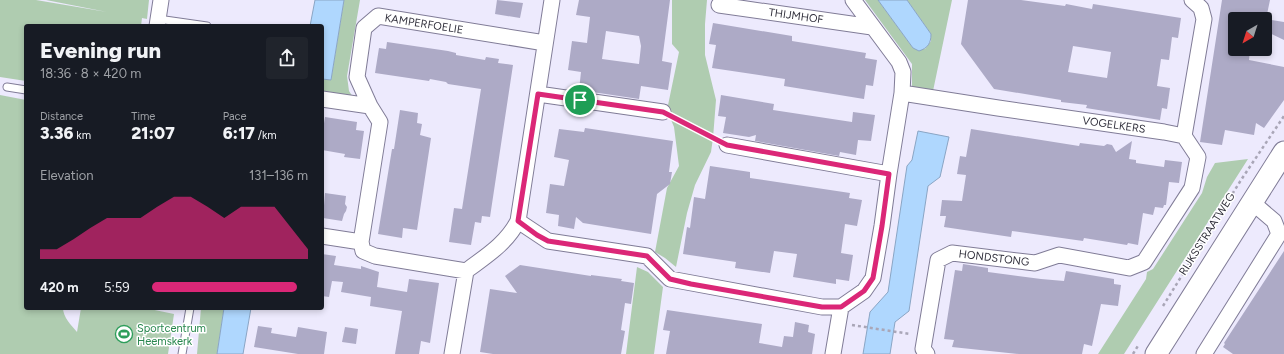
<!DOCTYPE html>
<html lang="en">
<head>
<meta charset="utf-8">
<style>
  body { margin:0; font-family:Figtree,sans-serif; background:#20242c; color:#f1f3f6; height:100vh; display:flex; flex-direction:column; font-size:15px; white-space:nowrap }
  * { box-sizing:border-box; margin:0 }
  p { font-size:13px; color:#9ea1a6 }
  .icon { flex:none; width:22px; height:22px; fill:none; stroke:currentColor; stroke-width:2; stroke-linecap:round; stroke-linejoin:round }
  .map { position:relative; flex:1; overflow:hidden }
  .panel { position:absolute; left:24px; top:24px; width:300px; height:286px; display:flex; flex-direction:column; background:#171b24; border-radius:4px; box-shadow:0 2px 6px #0003 }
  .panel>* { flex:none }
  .needle { width:26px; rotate:219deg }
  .buttons { position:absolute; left:1228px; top:12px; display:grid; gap:8px }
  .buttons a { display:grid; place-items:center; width:44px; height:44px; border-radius:4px; background:#171b24; box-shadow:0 2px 6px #0003; font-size:20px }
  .pin { position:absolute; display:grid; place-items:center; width:34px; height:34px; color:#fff; margin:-17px; border:2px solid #fff; border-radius:50%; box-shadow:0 1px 4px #0007 }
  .round { display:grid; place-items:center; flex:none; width:42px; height:42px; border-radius:4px; background:#20242c }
  .overview { display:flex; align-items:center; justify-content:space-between; height:68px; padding:0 16px }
  h1 { font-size:22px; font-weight:800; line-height:30px }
  .figures { display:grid; grid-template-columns:repeat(3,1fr); gap:6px; height:68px; padding:4px 16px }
  .figures div { display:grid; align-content:center }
  .figures b { font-size:17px; font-weight:800 }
  .figures small { font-size:11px; font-weight:400 }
  .figures p { font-size:11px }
  .chart { height:112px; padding:8px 16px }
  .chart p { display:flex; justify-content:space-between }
  .chart svg { width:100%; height:72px; margin-top:4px; fill:#db2777; opacity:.7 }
  ul { padding:0 16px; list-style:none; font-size:13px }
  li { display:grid; grid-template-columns:64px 48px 1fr; align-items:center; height:30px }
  li i { height:10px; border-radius:5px; background:#db2777 }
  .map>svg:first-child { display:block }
  .green { fill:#afccb0 }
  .water { fill:#afd7fe; stroke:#8aa5c4 }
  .building { fill:#adaac6; fill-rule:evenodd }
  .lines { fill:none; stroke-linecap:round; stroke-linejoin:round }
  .service-casing { stroke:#807c97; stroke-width:9 }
  .minor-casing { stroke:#807c97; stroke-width:17 }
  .secondary-casing { stroke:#807c97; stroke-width:23 }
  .path { stroke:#a9a6b7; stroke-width:2.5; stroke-dasharray:3 3; stroke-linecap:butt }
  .service { stroke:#fff; stroke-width:7 }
  .minor { stroke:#fff; stroke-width:15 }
  .secondary { stroke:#fff; stroke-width:21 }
  .route-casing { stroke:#fff; stroke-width:8 }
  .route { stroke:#db2777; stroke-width:5 }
  .labels { text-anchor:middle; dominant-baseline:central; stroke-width:3; stroke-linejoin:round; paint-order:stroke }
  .street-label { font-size:11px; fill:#32313d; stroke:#fff }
  .leisure-label { font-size:11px; fill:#27864d; stroke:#fff; text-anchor:start }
</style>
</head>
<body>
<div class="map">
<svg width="1284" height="354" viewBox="0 0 1284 354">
  <rect width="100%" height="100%" fill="#edeafd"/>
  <path class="green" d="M0,0H36L107,12L46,0H149L147,19L142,18L141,26H26V81L0,77Z
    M344,0H360L347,76L349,91L353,97L322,94V79L331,80Z
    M672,0H707L705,24V55L716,100L713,138L711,152L695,185L687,213L676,267L665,258L655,252L667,188L679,166L674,127L667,110L679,52L672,44Z
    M865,0H878L913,48L925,49L931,41V34L907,0H952L933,91L912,88V64Z
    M0,95L26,100V308H63C63,317 71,325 77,332L81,308H145L174,314L168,354H0Z
    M1248,159L1124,354H1098L1146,279L1147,272L1153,269L1202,193L1207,177L1215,163Z
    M637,267L648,272L663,287L654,354H626Z
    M201,308H224L217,354H197Z"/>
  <path class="water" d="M315,0H344L331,80L322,79V26H310Z
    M878,0H907L931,34C931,43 928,48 919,51L913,48Z
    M918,131L949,137L940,177L928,186L909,311L895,322L890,354H863L870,312L888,292L907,166L912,160Z
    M224,308H251L243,354H217Z"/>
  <path class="building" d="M497,0L523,3L520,18L495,14Z
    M579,0H670L662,61L672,63L668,90L641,86L639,99L579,90L581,72L568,70L572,41L587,43L590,17L576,15ZM606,31L639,36L641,46L639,64L602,59Z
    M968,0H1021L1065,6L1066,4L1092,9L1093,4L1181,18L1178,38L1172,37L1169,60L1161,59L1157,86L1170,88L1167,109L1162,108L1160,120L1086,108L1087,105L1061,102V100L994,89L961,44ZM1073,46L1111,52L1107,78L1068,72Z
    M1222,0H1270L1266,19L1284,22V40L1265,31V19H1235V49H1250L1249,60L1284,67V100L1264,128L1256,123L1254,135L1225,130L1222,145L1200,142Z
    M713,23L792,36V41L866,53L865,58L877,60L873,86L866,85L864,99L784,86L785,79L712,68L716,45L709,44Z
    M387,42L448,51L456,53V55L485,60L486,57L499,59L498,63L513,65L490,217L482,216L481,223L475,222L471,245L449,242L454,208L462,209L481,89L448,84L446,82L430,79L429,81L375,73L379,48L386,49Z
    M721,95L774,104L773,110L852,122L853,112L875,115L871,141L858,140L856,155L840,152L839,156L755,141L756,135L749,137L723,133L726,117L718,116Z
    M400,110L418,113L417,123L422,124L420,135L431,138L417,230L403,228L402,238L378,234L392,149H394Z
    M325,117L357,122L356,130L364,131L360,159L344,157L345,154L322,150V136Z
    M585,128L673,141L669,172H672L670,184L657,194L651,234L583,223L576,217L574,229L558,226L559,215L546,213L550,184L564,186L569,160L554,157L559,129L584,132Z
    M971,129L1079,146L1080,143L1104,146L1107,144L1112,145L1116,152L1132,141L1129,159L1136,160V163L1164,167L1165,160L1182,162L1179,183L1169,182L1166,205H1164L1163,208L1155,207L1153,215L1143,213L1138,245L1128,243L1127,245L1084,238L1083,241L1012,231L1011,237L944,227L946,216H940L942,200L962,201L966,175L957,174L960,156L966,157Z
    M710,166L750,172V178L850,193L849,198L862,200L857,226L845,224L841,253L853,255L849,281L836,279V284L793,277L797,254L774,251L770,273L735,268L736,262L683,254L687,227L690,228L694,197L705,199Z
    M325,193L346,196L345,204L347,207L346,211L344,214L342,221L323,218Z
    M1284,251V354H1233L1223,347L1225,344L1224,343Z
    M322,254L336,256L334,265L361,269V266L379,272L377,287L407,292L409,279L439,283L430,343L421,341L419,354H395L402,311L370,306L371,297L341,292L343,282L332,281L329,297L322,296Z
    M963,264L988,268V272L1041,279L1064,281L1066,271L1114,279V284L1121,285L1118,306L1101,304L1092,346L1084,344L1082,354H1019L952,347L954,340L944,339L955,270L962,271Z
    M520,265L591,276V275L622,279L621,281L634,283L631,304L625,303L621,330L625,331L621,354H493L480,352L490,289L517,293L505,276Z
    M667,310L762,324L759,343L782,347L784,336L793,337L795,322L809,325L808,332L815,334L812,354H666L670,331L663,330Z
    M258,326L272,328L271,333L296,337L298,327L327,332L324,354H298L254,347Z
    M345,327L358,329L356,344L342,342Z"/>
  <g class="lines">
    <g class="service-casing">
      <path id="service" d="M158,19L207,26
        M7,87L26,90
        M182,354L190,308"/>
    </g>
    <g class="minor-casing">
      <path id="minor" d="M552,0L518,221L548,241L647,256L670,279L822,307H841L864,291L873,278L882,226L889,174L902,93L903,72L899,62L853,0
        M719,5L872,27
        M157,26L161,0
        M902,93L998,108L1164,132L1184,136L1204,19L1201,8L1192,0
        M538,94L663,112
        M322,99L370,106
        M727,145L889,174
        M322,236L361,242
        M466,271L375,256L363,251L361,242L380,122L370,106L357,77L364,28L378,16L545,43
        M452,354L466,271C486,256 506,244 518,221
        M833,354L841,307
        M927,354L923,349L938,260L952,253L1035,263L1059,255L1129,268L1144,262L1192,188L1198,157L1184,136
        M1204,354L1279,234L1274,221L1253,203"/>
    </g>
    <g class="secondary-casing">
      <path id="secondary" d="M1156,354L1284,152"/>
    </g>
    <path class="path" d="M676,119L714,138
      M1163,306L1241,180L1284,116
      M852,325L910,334
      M1133,354L1139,344"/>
    <use href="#service" class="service"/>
    <use href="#minor" class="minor"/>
    <use href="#secondary" class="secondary"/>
  </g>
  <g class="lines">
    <g class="route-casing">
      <path id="route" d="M538,94L663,112L727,145L889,174L882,226L873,278L864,291L841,307H822L691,284L670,279L647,256L548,241L537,235L518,221Z"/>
    </g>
    <use href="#route" class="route"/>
  </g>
  <defs>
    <g id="stadium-ring" transform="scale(0.9)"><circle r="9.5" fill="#fff" stroke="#2e9e5b" stroke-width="1.5"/><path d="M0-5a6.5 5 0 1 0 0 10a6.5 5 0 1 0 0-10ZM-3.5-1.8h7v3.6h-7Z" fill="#2e9e5b"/></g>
  </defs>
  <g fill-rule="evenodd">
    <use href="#stadium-ring" x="124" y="334"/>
  </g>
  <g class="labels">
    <g class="street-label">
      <text transform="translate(796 16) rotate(8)">THIJMHOF</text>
      <text transform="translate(424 24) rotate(9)">KAMPERFOELIE</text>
      <text transform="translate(1114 125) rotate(8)">VOGELKERS</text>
      <text transform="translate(1207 234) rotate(-58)">RIJKSSTRAATWEG</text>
      <text transform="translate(994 258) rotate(7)">HONDSTONG</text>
    </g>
    <g class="leisure-label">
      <text x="137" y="328">Sportcentrum<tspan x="137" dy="13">Heemskerk</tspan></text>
    </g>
  </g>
</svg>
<div class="buttons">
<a><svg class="needle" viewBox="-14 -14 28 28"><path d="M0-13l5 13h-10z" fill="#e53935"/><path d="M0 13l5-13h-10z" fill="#9ea1a6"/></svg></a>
</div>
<div class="pin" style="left:580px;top:100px;background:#1e9e55"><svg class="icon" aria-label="arrive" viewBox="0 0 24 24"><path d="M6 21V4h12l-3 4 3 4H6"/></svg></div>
<section class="panel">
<div class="overview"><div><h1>Evening run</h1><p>18:36 · 8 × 420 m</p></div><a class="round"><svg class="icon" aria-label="share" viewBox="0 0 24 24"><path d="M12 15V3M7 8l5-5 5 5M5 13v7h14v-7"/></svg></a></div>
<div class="figures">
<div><p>Distance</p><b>3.36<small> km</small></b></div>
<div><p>Time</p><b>21:07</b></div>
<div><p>Pace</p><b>6:17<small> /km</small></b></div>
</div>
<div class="chart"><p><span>Elevation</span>131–136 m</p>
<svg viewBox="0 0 160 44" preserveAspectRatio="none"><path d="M0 44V38L10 38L20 32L30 25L40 19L50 19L60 19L70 12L80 6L90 6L100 12L110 19L120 12L130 12L140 12L150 25L160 38V44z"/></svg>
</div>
<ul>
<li><b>420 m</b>5:59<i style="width:93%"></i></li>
</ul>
</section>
</div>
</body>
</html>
